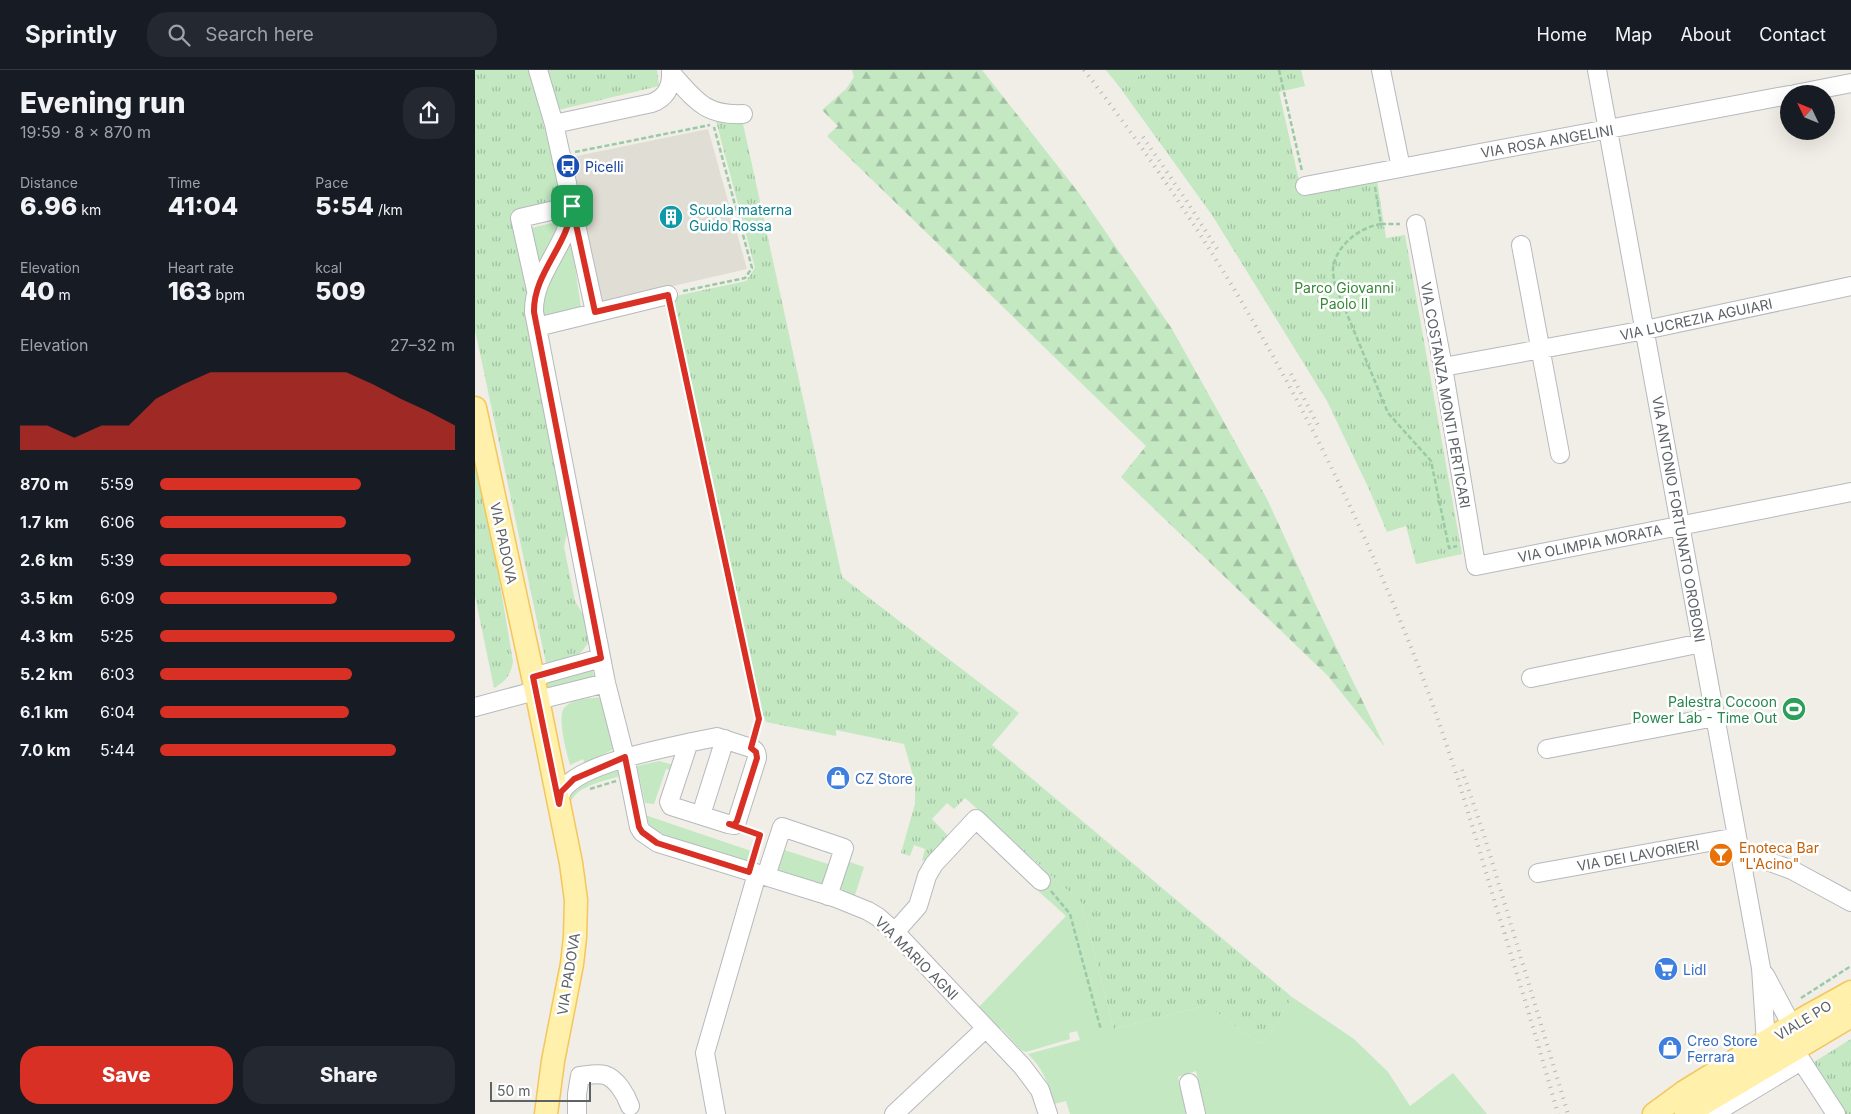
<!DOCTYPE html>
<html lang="en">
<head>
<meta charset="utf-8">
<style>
  body { margin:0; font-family:Inter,sans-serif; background:#242831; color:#f1f3f6; height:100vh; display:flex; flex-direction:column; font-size:19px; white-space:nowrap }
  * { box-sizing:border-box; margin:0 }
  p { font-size:16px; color:#9ea1a6 }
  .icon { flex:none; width:28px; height:28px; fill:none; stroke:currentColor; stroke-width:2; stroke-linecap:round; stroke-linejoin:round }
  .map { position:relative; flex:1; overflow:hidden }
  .drawer { display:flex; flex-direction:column; background:#171b24; width:475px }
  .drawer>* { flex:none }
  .needle { width:32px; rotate:313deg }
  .fabs { position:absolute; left:1305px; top:15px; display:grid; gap:10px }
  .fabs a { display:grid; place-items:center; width:55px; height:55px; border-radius:50%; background:#171b24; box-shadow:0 5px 20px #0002; font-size:25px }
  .scale { position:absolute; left:15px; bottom:12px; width:101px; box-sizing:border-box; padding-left:5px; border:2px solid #5d6267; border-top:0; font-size:14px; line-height:18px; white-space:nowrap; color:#5d6267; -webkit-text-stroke:4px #fff; paint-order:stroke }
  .pin { position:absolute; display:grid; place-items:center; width:42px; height:42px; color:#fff; margin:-21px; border-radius:10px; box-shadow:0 2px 8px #0006 }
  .round { display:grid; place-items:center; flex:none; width:52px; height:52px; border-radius:20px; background:#242831 }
  .overview { display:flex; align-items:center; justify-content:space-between; height:85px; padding:0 20px }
  h1 { font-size:28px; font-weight:800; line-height:38px }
  .figures { display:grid; grid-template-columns:repeat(3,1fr); gap:8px; height:85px; padding:5px 20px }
  .figures div { display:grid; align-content:center }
  .figures b { font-size:25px; font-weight:800 }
  .figures small { font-size:14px; font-weight:400 }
  .figures p { font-size:14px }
  .chart { height:140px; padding:10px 20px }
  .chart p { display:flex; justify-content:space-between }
  .chart svg { width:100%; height:90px; margin-top:5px; fill:#d93025; opacity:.7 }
  .button { display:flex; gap:10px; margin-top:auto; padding:10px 20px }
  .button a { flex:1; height:58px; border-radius:20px; background:#d93025; color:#fff; font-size:20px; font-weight:800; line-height:58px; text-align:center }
  .button a+a { background:#242831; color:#f1f3f6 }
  ul { padding:0 20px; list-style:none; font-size:16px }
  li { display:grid; grid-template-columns:80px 60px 1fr; align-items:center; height:38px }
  li i { height:12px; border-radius:6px; background:#d93025 }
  header { display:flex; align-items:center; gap:30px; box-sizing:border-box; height:70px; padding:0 25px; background:#171b24; border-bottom:1px solid #363941 }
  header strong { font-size:24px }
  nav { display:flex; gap:28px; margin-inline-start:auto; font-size:18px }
  .search { width:350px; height:45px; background:#242831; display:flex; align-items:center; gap:12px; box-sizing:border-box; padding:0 18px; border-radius:20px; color:#9ea1a6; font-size:19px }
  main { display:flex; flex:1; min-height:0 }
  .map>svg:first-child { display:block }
  .education { fill:#e0ddd4 }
  .green { fill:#c3e8c2 }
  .forest { fill:url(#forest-firs) }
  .park { fill:url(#park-tufts) }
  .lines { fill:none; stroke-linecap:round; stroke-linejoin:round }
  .minor-casing { stroke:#b6b9bd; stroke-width:20 }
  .major-casing { stroke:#f4c65b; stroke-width:25 }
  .path { stroke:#9bc9a8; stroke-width:2.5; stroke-dasharray:5 2.5; stroke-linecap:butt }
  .minor { stroke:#fff; stroke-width:18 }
  .major { stroke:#fff0ac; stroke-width:22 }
  .rail { stroke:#b5b6b7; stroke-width:4; stroke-dasharray:1 6; stroke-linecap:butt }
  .route-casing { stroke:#fff; stroke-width:10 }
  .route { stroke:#d93025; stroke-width:6 }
  .labels { text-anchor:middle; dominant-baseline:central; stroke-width:5; stroke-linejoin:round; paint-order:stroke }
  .street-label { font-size:14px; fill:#5d6267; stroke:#fff }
  .transit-label { font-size:14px; fill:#164399; stroke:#fff; text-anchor:start }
  .culture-label { font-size:14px; fill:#0d838f; stroke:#fff; text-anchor:start }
  .park-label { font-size:14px; fill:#348736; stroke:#fff }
  .leisure-label { font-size:14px; fill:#27864d; stroke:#fff; text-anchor:end }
  .shop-label { font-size:14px; fill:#366cbe; stroke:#fff; text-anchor:start }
  .food-label { font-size:14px; fill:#c56008; stroke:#fff; text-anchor:start }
</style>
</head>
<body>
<header>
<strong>Sprintly</strong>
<div class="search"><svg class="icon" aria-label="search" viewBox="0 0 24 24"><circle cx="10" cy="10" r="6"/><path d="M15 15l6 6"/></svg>Search here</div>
<nav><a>Home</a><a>Map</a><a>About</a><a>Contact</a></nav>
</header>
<main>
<section class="drawer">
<div class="overview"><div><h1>Evening run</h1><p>19:59 · 8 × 870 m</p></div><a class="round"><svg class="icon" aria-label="share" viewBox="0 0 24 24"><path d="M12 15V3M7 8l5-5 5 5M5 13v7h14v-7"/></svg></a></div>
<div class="figures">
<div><p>Distance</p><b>6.96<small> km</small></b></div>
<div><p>Time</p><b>41:04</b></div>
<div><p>Pace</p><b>5:54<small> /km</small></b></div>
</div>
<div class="figures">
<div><p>Elevation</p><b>40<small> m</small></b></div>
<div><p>Heart rate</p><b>163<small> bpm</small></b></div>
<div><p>kcal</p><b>509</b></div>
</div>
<div class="chart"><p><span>Elevation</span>27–32 m</p>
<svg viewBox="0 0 160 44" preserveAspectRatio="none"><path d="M0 44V32L10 32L20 38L30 32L40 32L50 19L60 12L70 6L80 6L90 6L100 6L110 6L120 6L130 12L140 19L150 25L160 32V44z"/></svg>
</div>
<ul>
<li><b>870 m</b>5:59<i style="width:68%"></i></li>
<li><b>1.7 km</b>6:06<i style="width:63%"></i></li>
<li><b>2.6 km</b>5:39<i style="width:85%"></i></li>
<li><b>3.5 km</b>6:09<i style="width:60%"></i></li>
<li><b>4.3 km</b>5:25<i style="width:100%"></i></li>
<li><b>5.2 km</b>6:03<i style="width:65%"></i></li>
<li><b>6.1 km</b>6:04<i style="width:64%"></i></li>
<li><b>7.0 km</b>5:44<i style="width:80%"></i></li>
</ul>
<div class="button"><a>Save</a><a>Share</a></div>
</section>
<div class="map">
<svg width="1376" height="1044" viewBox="0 0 1376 1044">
  <defs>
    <pattern id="forest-firs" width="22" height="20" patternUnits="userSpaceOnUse" patternTransform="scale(1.25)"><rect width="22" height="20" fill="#c3e8c2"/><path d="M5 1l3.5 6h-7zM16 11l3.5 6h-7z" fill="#a2bfa1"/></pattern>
    <pattern id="park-tufts" width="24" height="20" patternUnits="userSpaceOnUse" patternTransform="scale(1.25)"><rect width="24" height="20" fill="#c3e8c2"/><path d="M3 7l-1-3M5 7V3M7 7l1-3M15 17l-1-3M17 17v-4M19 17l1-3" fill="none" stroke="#a2bfa1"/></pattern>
  </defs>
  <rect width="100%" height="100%" fill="#f0eee6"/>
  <path class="education" d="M233,59L272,199L124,233L92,88Z"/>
  <path class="green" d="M631,0H673L646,19Z
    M85,142L83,162L62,202L52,159L77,153L80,144Z
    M96,169L106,238L68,247C61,221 84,191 96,169Z
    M117,598L120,610L73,621L70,610Z
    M131,627L143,677L110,693L108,689L95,695C92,683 81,646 90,637C99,628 119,628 131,627Z
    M184,691L202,696L200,701L191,699L179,734L170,733L162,696Z
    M146,693L148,705C131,711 105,714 96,731L95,722L97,719Z
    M170,745L276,781L273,794L177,760Z
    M303,778L356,795L350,815L296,799Z
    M372,791L389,797L380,825L363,820Z
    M566,796L606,832L639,959L732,935L785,974L790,972L817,927L879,969L913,1002L935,1036L978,1003L1012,1044H731L721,1001L703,1007L712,1044H595L591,1031L579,1034C574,1015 568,998 553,984L605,970L602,961L594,963L595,969L551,982L546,980L526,958L521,962L501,940L591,846L553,812Z"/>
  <path class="forest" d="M377,0H507L604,123L697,259L792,429L845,544L910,677L853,606L646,407L671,376L352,66L363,56L347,40L371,19L379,7Z"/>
  <path class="park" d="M0,0H55L87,129L36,142L95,448L89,477L100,531L116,558L114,572L107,581L99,588L71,593L0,260Z
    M70,0H182L184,16L79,41Z
    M673,0H826L830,16L804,22L827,124L902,110L911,168L930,165L987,484L941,494L931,456L912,462L894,419L852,331L737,145L646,19Z
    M267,49L367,507L544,643L517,675L817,927L790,972L785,974L732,935L639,959L606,832L490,728L479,739L472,733L457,749L475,768L456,788L447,791L450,779L439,775L435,786L426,783L440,734V712L429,674L361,660V666L291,652L286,640L196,227L271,211L280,198L241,51Z
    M0,388L16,460L38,592C35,606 31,611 19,618L0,526Z
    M1376,969V1044H1369L1336,994Z"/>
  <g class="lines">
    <g class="minor-casing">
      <path id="minor" d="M63,0L79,54L97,136C94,175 58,203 59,242L131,613L150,687L164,757L167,762L183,773L361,828L393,841L403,847L420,862L547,996L565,1020L573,1044
        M906,0L926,98
        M1122,0L1286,898L1291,972
        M196,3C220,29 229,46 268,44
        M1320,24L1376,13
        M79,54L177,33C192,27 197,16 196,0
        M830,116L1314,25
        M941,154L968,297L1001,496L1376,422
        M1046,175L1085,384
        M61,220L45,148L97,136L120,242
        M62,257L193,225
        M968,297L1170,260L1376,216
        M58,607L126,588
        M1056,608L1227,573
        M63,630L131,613
        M0,637L60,621
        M242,667L276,678C281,680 282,683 282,688L262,751L259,755L253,754L196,736L194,732L213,675L217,672Z
        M1072,679L1240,647
        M84,734C85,727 85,722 90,717C111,693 185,679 217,672
        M226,745L250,669
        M1265,781L1317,800L1376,832
        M1063,803L1262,767
        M291,806L307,757L369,778L353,826
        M420,862L443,836L452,806L459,794L501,749L566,811
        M1290,905L1317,956
        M1320,981L1361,1044
        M714,1013L721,1044
        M102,1044V1024L105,1006C113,1005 122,1003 130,1005C142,1009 151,1025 155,1036
        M241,1044L230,983L282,804
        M419,1044L511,958
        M1238,1044L1326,991"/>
    </g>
    <g class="major-casing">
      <path id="major" d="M0,338L63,630L96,793L101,830L100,867L97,894L78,991L71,1044
        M1179,1044L1209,1022L1331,947L1376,922
        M1211,1044L1376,946"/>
    </g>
    <path class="path" d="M804,0L827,101
      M100,82L235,55
      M900,117L906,154H925
      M906,154C885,157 860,176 858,199C858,204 859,210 860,215L913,343L956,391L974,478L982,476
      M208,221L270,208L277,198L239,57
      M196,240L284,649L280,664
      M115,719L141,711
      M274,761L285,765L279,787
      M576,821L595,844L626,960
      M1326,928L1376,896"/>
    <use href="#minor" class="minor"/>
    <use href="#major" class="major"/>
    <path class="rail" d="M609,0C748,179 859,380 941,590C972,669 996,751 1020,833C1042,903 1063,973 1083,1044
      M668,67L711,130L742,179
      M816,304L845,359
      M987,700L1009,765L1093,1044"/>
  </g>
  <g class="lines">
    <g class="route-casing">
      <path id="route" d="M97,136L120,242L193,225L284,649L276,678L281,682L282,688L262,751L259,755L254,754L285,765L274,802L182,773L167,762L164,757L150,687L99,709L86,722L84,734L58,607L126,588L59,242C58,203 94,175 97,136Z"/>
    </g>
    <use href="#route" class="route"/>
  </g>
  <defs>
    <g id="bus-disc" transform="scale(1.25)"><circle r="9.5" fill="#1a4fb4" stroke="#fff"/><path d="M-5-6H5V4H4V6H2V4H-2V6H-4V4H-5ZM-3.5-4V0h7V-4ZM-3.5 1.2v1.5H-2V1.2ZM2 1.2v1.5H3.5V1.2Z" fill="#fff"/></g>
    <g id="building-disc" transform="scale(1.25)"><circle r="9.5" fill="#0f9aa8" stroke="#fff"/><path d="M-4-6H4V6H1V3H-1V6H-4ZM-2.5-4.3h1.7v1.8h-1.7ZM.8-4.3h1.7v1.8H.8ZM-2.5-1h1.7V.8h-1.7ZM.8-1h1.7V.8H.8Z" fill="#fff"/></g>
    <g id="stadium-disc" transform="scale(1.25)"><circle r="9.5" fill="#2e9e5b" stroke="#fff"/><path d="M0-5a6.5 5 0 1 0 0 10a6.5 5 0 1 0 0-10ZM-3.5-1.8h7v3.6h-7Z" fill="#fff"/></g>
    <g id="shop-disc" transform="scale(1.25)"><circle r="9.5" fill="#3f7fe0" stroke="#fff"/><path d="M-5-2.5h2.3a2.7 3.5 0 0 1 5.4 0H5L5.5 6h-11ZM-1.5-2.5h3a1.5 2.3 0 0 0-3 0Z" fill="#fff"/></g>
    <g id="bar-disc" transform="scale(1.25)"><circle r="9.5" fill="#e8710a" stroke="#fff"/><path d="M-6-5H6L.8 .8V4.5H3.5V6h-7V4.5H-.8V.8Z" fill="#fff"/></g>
    <g id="supermarket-disc" transform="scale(1.25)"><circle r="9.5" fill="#3f7fe0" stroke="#fff"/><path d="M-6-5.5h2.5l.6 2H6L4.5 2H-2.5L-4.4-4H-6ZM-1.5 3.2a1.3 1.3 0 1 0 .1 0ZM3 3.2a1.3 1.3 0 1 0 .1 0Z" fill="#fff"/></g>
  </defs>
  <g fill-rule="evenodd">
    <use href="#bus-disc" x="93" y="96"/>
    <use href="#building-disc" x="196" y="147"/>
    <use href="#stadium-disc" x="1319" y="639"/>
    <use href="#shop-disc" x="363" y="708"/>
    <use href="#bar-disc" x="1246" y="785"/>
    <use href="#supermarket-disc" x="1191" y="899"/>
    <use href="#shop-disc" x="1195" y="978"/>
  </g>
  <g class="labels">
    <g class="street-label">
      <text transform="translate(1072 71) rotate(-10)">VIA ROSA ANGELINI</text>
      <text transform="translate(1221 249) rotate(-12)">VIA LUCREZIA AGUIARI</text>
      <text transform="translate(971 325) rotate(80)">VIA COSTANZA MONTI PERTICARI</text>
      <text transform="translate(1204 449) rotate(80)">VIA ANTONIO FORTUNATO OROBONI</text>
      <text transform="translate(29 473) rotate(78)">VIA PADOVA</text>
      <text transform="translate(1115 473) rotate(-11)">VIA OLIMPIA MORATA</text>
      <text transform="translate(1163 785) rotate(-10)">VIA DEI LAVORIERI</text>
      <text transform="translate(442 888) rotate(45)">VIA MARIO AGNI</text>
      <text transform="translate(93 904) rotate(-81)">VIA PADOVA</text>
      <text transform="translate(1328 950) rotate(-31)">VIALE PO</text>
    </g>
    <g class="transit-label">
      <text x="110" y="96">Picelli</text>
    </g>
    <g class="culture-label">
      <text x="214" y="139">Scuola materna<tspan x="214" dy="16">Guido Rossa</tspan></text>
    </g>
    <g class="park-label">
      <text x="869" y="217">Parco Giovanni<tspan x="869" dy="16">Paolo II</tspan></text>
    </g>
    <g class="leisure-label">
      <text x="1302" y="631">Palestra Cocoon<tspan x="1302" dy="16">Power Lab - Time Out</tspan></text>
    </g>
    <g class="shop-label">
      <text x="380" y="708">CZ Store</text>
      <text x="1208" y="899">Lidl</text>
      <text x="1212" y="970">Creo Store<tspan x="1212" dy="16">Ferrara</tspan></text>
    </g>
    <g class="food-label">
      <text x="1264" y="777">Enoteca Bar<tspan x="1264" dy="16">"L'Acino"</tspan></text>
    </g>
  </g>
</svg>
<div class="fabs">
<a><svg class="needle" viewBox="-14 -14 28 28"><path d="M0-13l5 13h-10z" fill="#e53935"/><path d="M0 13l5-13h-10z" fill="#9ea1a6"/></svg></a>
</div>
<div class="scale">50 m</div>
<div class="pin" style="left:97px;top:136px;background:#1e9e55"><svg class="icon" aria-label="arrive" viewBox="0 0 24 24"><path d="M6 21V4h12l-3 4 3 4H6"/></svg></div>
</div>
</main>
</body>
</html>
